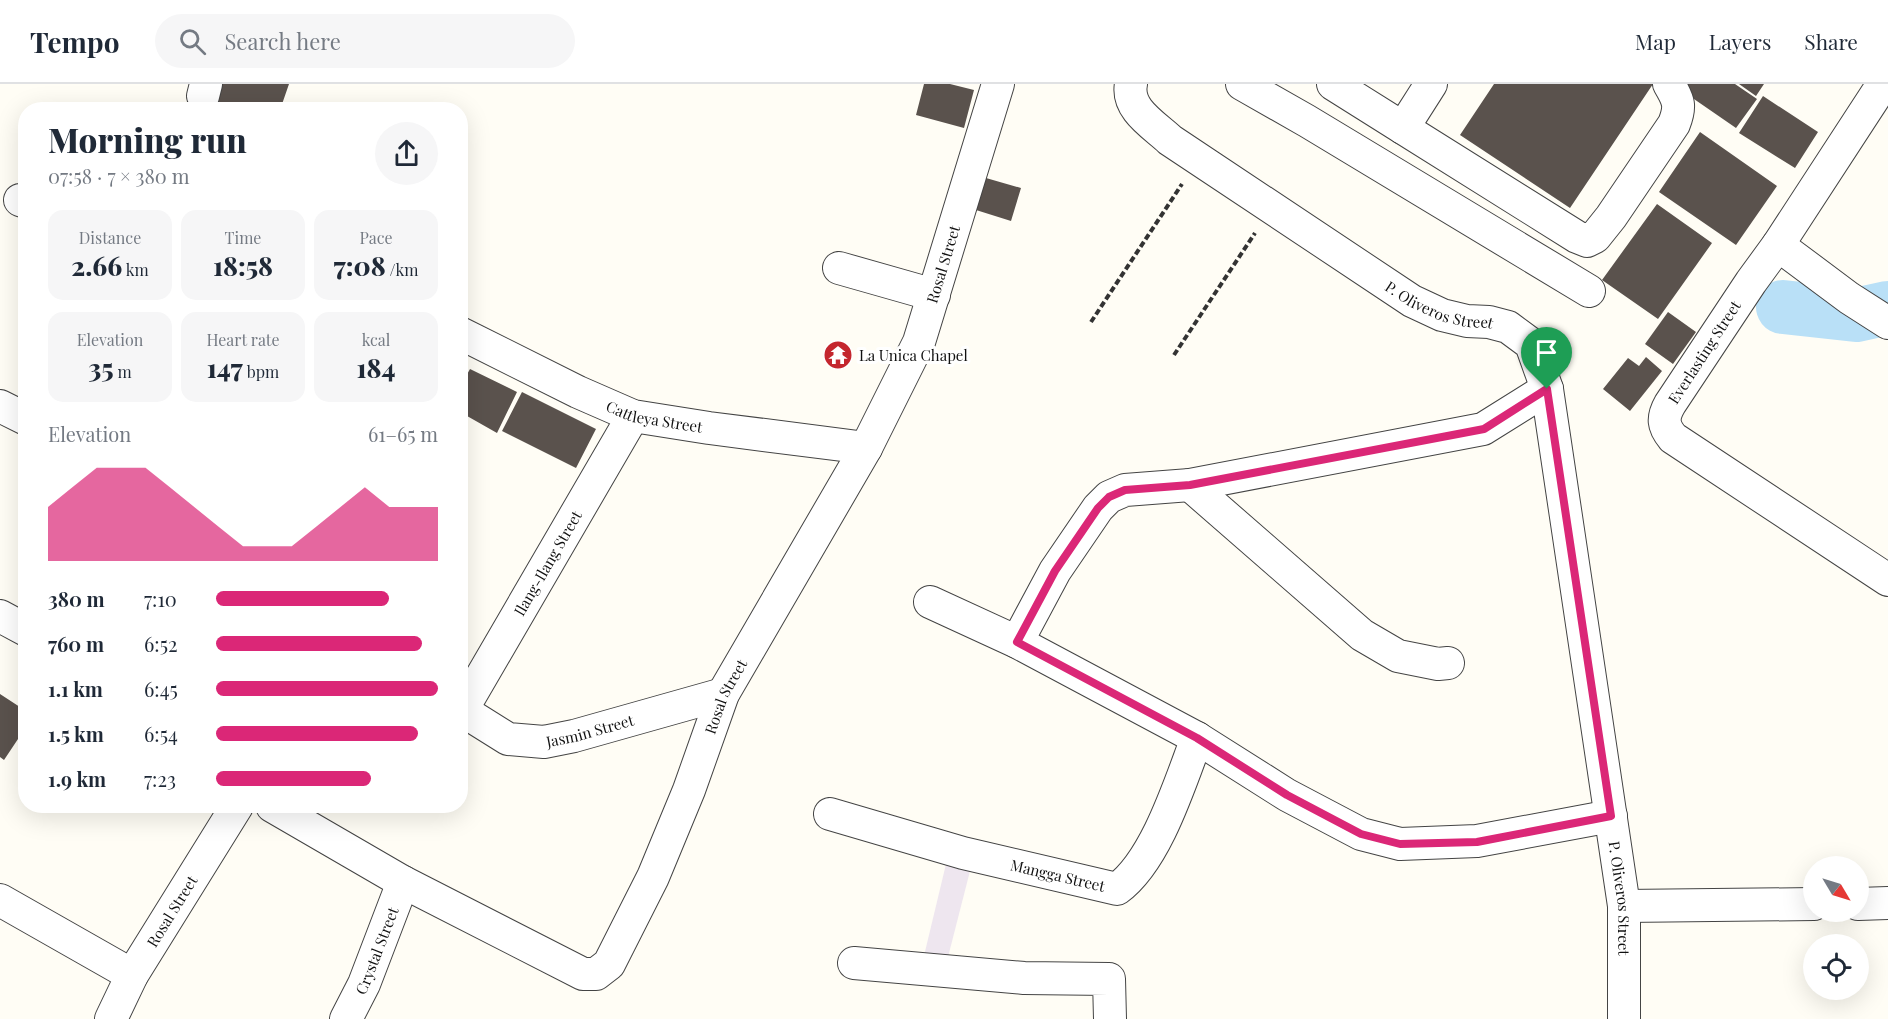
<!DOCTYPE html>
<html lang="en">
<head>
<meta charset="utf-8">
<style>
  body { margin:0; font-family:"Playfair Display",serif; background:#f6f6f7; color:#1f2937; height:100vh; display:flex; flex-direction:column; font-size:22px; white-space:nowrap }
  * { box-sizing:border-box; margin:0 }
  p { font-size:20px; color:#747a83 }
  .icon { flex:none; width:33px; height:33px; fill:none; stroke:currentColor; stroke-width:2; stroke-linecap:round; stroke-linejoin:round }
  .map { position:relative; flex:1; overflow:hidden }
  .side { position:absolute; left:18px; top:18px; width:450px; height:711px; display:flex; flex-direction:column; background:#fff; border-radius:24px; box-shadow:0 6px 24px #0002 }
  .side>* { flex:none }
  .needle { width:39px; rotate:128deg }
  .fabs { position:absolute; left:1803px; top:772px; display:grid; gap:12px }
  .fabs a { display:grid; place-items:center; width:66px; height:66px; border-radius:50%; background:#fff; box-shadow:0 6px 24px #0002; font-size:30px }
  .pin { position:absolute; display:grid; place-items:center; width:51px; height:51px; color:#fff; margin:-62px -26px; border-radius:50% 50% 50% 0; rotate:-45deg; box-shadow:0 0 6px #0007 }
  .pin .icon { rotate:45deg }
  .round { display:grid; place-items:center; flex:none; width:63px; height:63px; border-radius:32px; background:#f6f6f7 }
  .overview { display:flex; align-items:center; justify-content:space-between; height:102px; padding:0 30px }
  h1 { font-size:33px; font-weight:800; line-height:45px }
  .metrics { display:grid; grid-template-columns:repeat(3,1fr); gap:9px; height:102px; padding:6px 30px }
  .metrics div { display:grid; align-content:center; border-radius:15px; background:#f6f6f7; text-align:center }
  .metrics b { font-size:26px; font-weight:800 }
  .metrics small { font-size:16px; font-weight:400 }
  .metrics p { font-size:16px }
  .chart { height:168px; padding:12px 30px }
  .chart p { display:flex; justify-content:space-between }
  .chart svg { width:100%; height:108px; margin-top:6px; fill:#db2777; opacity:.7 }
  ul { padding:0 30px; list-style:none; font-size:20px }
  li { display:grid; grid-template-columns:96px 72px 1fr; align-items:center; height:45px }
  li i { height:15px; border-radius:8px; background:#db2777 }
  header { display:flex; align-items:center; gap:36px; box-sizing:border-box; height:84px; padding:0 30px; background:#fff; border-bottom:2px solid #e0e1e3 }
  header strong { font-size:28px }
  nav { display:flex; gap:33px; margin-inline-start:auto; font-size:21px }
  .search { width:420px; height:54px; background:#f6f6f7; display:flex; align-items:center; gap:15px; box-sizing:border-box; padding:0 21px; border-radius:33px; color:#747a83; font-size:22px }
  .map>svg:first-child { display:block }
  .industrial { fill:#eee6ef }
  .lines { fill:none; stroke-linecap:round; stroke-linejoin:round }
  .river { stroke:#b9e0f7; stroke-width:54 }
  .building { fill:#5a524d }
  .minor-casing { stroke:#444; stroke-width:34 }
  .path { stroke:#333; stroke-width:4; stroke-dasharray:6 3; stroke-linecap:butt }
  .minor { stroke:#fff; stroke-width:32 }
  .route-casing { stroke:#fff; stroke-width:12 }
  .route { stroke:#db2777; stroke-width:8 }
  .labels { text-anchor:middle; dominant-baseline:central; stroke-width:6; stroke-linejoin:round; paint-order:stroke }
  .street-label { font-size:15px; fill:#111; stroke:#fff }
  .poi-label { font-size:15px; fill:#111; stroke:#fff; text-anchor:start }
</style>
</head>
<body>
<header>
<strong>Tempo</strong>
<div class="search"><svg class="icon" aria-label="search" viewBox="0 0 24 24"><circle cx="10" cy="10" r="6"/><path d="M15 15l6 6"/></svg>Search here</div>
<nav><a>Map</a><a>Layers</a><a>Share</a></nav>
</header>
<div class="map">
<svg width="1888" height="935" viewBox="0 0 1888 935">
  <rect width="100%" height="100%" fill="#fffdf5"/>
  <path class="industrial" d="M946,780L970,787L947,877L923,876Z"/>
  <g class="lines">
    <path class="river" d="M1783,223L1856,231L1888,224"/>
  </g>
  <path class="building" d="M222,0H289L280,26H213Z
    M924,0H950L974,6L964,44L916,31Z
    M1494,0H1653L1570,124L1460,51Z
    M1681,0H1735L1757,15L1736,44L1678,4Z
    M1739,0H1764L1756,12Z
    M1763,12L1818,48L1795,84L1739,49Z
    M1700,48L1777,102L1736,161L1659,108Z
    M986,94L1021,104L1011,137L976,126Z
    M1657,120L1712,159L1658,235L1602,196Z
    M1668,228L1696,248L1673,280L1645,260Z
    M1646,273L1662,287L1630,327L1603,305L1628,274L1639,282Z
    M460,282L466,285L460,295Z
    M470,285L517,308L497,349L460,328V303Z
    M522,308L596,345L576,384L502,347Z
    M0,610L26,627V643L4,676L0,673Z"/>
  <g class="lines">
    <g class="minor-casing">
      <g id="minor">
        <path id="s1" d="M1131,0C1126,25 1154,41 1170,56L1412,217L1442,231L1467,237L1489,238L1508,243L1531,260L1547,305L1624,822V935"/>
        <path d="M1242,0L1307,37L1589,207"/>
        <path d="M1333,0L1403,44L1431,0"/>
        <path d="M1883,0L1778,161L1751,198L1670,320C1662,334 1663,342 1673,354L1888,496"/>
        <path d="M203,12L206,0"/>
        <path d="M1403,44L1577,153L1587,157L1595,153L1611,133L1674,40C1681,22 1679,17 1669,0"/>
        <path d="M20,116L26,118"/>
        <path d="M1778,161L1849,214L1888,239"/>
        <path d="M839,184L934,211"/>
        <path id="s2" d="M460,249L578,308L633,332L709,344L866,364"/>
        <path d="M0,322L26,335"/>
        <path d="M1190,401L1362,551L1398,572L1438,580L1448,579"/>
        <path d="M930,518L1017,558L1197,654L1287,711L1361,750L1400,760L1477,757L1611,732"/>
        <path d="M0,532L26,546"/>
        <path d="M1017,558L1055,487L1098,424L1109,413L1125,406L1190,401L1483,345L1547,305"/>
        <path id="s3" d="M460,625L508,655L544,658L574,652L723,610"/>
        <path id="s4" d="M462,626L633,332"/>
        <path id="s5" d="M272,722L403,798L583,890H596L609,880L653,793L689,706L723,610L866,364L919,258L998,0"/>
        <path id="s6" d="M830,730L963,769L1117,805C1156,777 1180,699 1197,654"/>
        <path d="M0,816L132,891"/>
        <path d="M1858,820L1888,819"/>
        <path d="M1624,822L1814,820"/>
        <path d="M854,879L1024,894L1109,895L1110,935"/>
        <path id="s7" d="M111,935L132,891L237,722"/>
        <path id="s8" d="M346,935L364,900L403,798"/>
      </g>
    </g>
    <path class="path" d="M1091,238L1182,100
      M1174,271L1255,149"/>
    <use href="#minor" class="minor"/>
  </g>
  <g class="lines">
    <g class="route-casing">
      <path id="route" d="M1547,305L1611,732L1477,758L1400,760L1361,750L1287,711L1197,654L1017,558L1055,487L1098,424L1109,413L1125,406L1190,401L1484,345Z"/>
    </g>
    <use href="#route" class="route"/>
  </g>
  <defs>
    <g id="temple-disc" transform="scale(1.5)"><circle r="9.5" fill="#c4262e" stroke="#fff"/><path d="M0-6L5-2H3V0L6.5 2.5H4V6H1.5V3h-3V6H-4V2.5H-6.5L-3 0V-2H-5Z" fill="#fff"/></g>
  </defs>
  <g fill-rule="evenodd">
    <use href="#temple-disc" x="838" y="271"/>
  </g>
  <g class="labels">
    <g class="street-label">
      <text stroke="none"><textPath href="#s5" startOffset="1161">Rosal Street</textPath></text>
      <text stroke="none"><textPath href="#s1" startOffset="390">P. Oliveros Street</textPath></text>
      <text transform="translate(1704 268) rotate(-57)">Everlasting Street</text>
      <text stroke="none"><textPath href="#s2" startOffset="213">Cattleya Street</textPath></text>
      <text stroke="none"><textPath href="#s4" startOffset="170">Ilang-Ilang Street</textPath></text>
      <text stroke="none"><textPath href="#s5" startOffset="675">Rosal Street</textPath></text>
      <text stroke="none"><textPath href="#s3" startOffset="140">Jasmin Street</textPath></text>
      <text stroke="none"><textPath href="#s6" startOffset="236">Mangga Street</textPath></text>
      <text stroke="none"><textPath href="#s1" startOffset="1054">P. Oliveros Street</textPath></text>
      <text stroke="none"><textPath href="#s7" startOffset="124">Rosal Street</textPath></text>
      <text stroke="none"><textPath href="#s8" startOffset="75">Crystal Street</textPath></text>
    </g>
    <g class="poi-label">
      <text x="859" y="271">La Unica Chapel</text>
    </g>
  </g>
</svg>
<div class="fabs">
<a><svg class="needle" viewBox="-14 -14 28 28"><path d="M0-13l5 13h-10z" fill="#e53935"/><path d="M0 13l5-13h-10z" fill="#747a83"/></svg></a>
<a><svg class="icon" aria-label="locate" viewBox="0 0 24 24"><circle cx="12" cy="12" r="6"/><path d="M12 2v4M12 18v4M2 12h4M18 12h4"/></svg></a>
</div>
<div class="pin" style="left:1547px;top:305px;background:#1e9e55"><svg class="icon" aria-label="arrive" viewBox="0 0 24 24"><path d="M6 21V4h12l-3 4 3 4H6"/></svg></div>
<section class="side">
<div class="overview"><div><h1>Morning run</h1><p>07:58 · 7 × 380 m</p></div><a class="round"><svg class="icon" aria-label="share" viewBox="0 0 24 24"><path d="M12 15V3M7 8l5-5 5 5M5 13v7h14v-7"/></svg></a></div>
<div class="metrics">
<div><p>Distance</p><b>2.66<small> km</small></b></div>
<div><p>Time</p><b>18:58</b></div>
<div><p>Pace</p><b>7:08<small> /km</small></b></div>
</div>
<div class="metrics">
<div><p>Elevation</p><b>35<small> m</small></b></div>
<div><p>Heart rate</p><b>147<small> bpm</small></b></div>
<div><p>kcal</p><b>184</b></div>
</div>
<div class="chart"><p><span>Elevation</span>61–65 m</p>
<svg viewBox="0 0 160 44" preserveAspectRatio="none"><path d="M0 44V22L10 14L20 6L30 6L40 6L50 14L60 22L70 30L80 38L90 38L100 38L110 30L120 22L130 14L140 22L150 22L160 22V44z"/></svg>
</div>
<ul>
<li><b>380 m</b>7:10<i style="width:78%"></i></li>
<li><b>760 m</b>6:52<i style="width:93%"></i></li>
<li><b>1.1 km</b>6:45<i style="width:100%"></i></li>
<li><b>1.5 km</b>6:54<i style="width:91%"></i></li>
<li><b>1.9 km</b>7:23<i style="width:70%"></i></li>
</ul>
</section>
</div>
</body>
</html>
